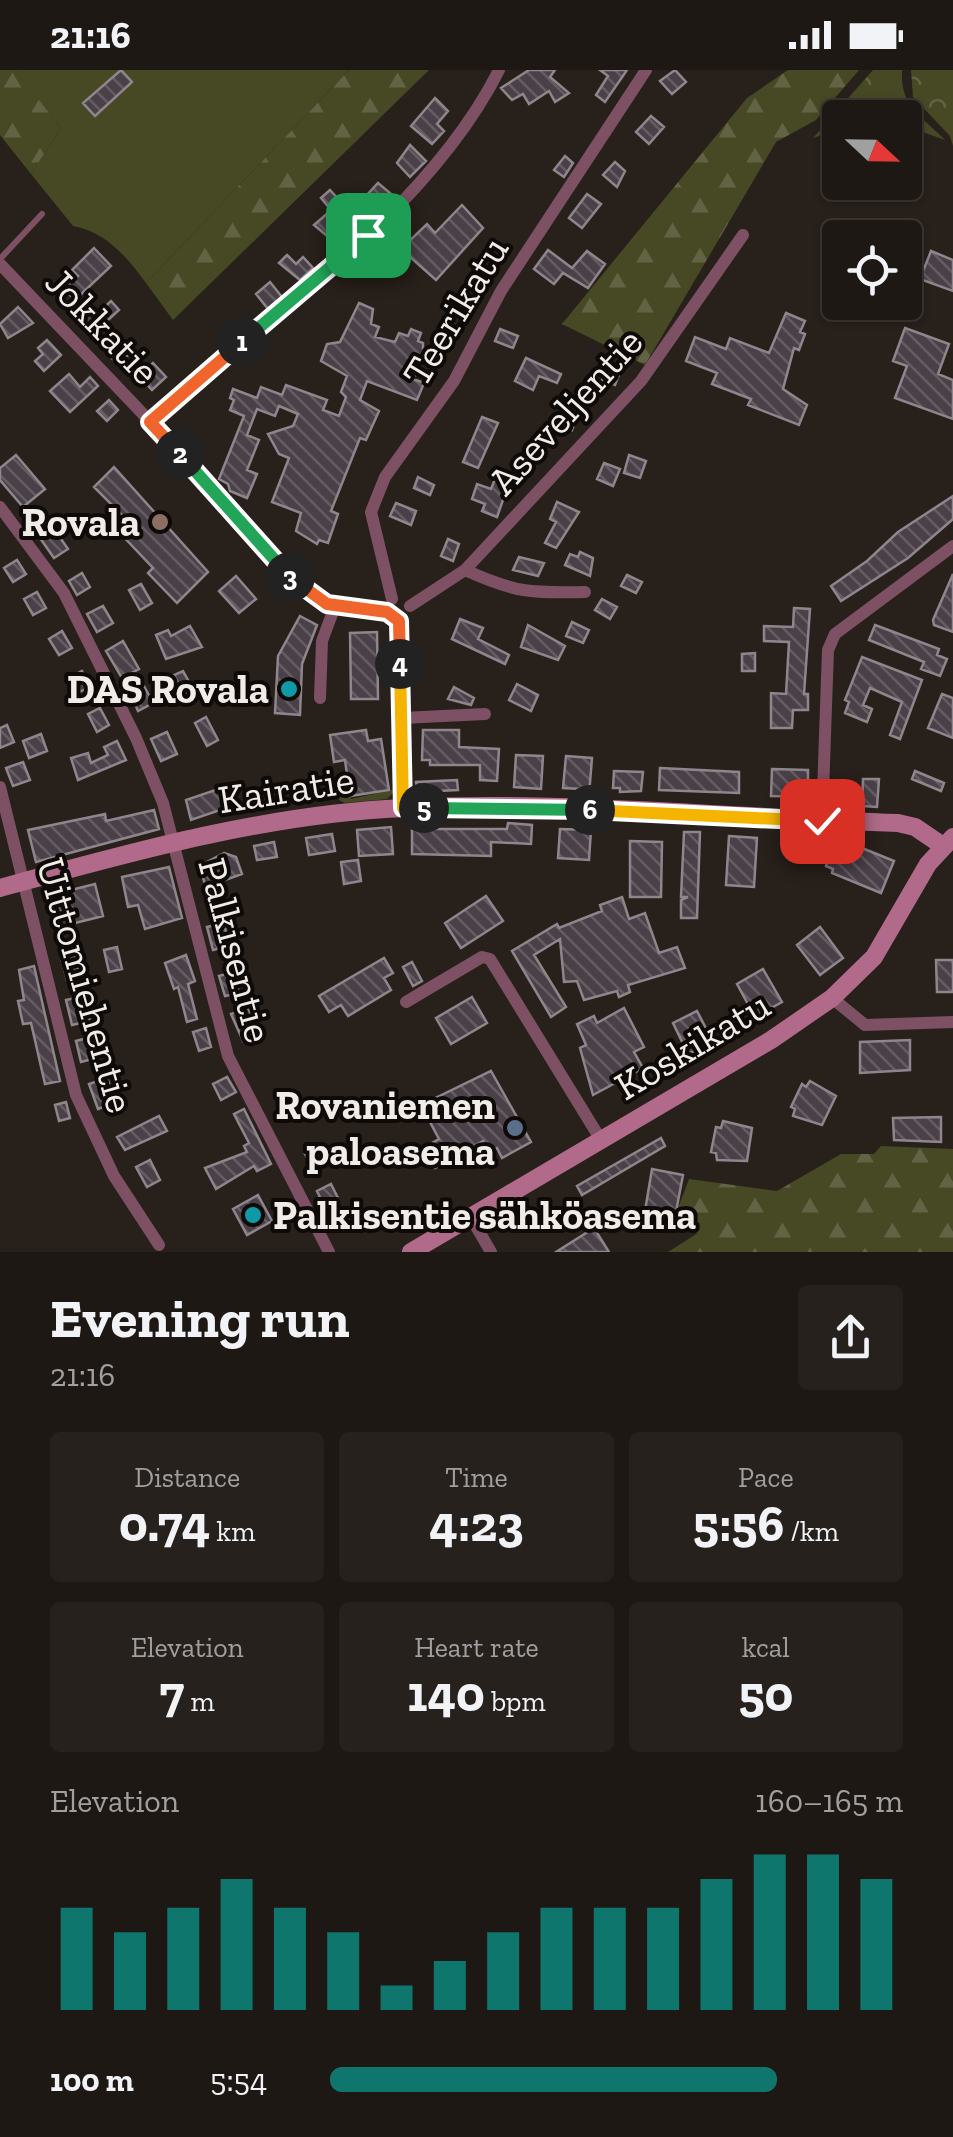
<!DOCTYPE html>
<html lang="en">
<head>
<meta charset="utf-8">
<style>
  body { margin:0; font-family:"Zilla Slab",serif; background:#26211d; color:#f1f3f6; height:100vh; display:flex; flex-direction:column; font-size:38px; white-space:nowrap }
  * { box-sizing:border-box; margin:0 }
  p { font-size:32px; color:#a1a0a0 }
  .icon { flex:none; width:55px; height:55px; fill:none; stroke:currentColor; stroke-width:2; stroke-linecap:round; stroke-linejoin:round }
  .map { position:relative; height:1182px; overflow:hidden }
  .panel { display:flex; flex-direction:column; background:#1e1814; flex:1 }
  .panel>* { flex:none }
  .needle { width:65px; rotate:112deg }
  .controls { position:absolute; left:822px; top:30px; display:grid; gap:20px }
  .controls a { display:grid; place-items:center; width:100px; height:100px; border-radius:10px; background:#1e1814; box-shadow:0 2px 8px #0004,0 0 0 2px #3c3734; font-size:50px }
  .pin { position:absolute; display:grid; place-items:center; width:85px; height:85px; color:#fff; margin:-42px; border-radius:20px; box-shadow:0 5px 15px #0006 }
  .km { position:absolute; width:50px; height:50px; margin:-25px; border-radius:50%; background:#222; color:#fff; font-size:28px; line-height:50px; text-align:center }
  .round { display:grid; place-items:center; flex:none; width:105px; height:105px; border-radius:10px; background:#26211d }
  .head { display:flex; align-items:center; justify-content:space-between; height:170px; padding:0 50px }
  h1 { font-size:55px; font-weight:700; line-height:75px }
  .metrics { display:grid; grid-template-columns:repeat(3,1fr); gap:15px; height:170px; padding:10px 50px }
  .metrics div { display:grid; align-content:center; border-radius:10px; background:#26211d; text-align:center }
  .metrics b { font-size:50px; font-weight:700 }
  .metrics small { font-size:28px; font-weight:400 }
  .metrics p { font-size:28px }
  .chart { height:280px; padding:20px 50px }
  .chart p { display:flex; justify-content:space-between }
  .chart svg { width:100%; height:180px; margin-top:10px; stroke:#0f766e; stroke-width:6 }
  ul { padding:0 50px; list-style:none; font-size:32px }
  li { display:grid; grid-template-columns:160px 120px 1fr; align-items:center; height:75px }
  li i { height:25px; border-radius:12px; background:#0f766e }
  .status { display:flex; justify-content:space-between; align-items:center; height:70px; padding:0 50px; background:#1e1814; direction:ltr }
  .status svg { height:28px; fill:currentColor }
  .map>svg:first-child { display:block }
  .grass { fill:#464924 }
  .forest { fill:url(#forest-firs) }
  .park { fill:url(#park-crowns) }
  .building { fill:url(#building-back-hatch); stroke:#8f858c; stroke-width:2.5 }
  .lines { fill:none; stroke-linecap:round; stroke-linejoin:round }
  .lane { stroke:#7d5163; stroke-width:6 }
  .street { stroke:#7d5163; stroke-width:12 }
  .secondary { stroke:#b16a89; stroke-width:18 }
  .split-1-casing { stroke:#fff; stroke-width:20 }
  .split-2-casing { stroke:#fff; stroke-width:20 }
  .split-3-casing { stroke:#fff; stroke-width:20 }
  .split-4-casing { stroke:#fff; stroke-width:20 }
  .split-5-casing { stroke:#fff; stroke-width:20 }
  .split-6-casing { stroke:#fff; stroke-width:20 }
  .split-7-casing { stroke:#fff; stroke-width:20 }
  .split-8-casing { stroke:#fff; stroke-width:20 }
  .split-1 { stroke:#22a559; stroke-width:12 }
  .split-2 { stroke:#f0652b; stroke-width:12 }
  .split-3 { stroke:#22a559; stroke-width:12 }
  .split-4 { stroke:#f0652b; stroke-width:12 }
  .split-5 { stroke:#f5b400; stroke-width:12 }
  .split-6 { stroke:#22a559; stroke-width:12 }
  .split-7 { stroke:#f5b400; stroke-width:12 }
  .split-8 { stroke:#f5b400; stroke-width:12 }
  .education-dot { fill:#8d6e63; stroke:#0e0a08; stroke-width:4 }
  .culture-dot { fill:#0f9aa8; stroke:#0e0a08; stroke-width:4 }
  .service-dot { fill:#5c6f8a; stroke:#0e0a08; stroke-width:4 }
  .labels { text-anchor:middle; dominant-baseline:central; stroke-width:8; stroke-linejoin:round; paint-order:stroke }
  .street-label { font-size:40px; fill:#f2ece8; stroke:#0e0a08 }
  .poi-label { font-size:40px; font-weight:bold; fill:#f2ece8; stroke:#0e0a08; text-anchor:end }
</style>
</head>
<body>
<div class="status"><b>21:16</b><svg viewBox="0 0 49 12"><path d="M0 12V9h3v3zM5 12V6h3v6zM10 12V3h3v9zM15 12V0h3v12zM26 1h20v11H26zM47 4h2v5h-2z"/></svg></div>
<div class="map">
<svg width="953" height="1182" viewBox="0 0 953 1182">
  <defs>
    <pattern id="forest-firs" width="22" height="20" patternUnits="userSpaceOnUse" patternTransform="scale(2.5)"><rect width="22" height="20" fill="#464924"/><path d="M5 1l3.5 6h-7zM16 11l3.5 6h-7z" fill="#616344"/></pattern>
    <pattern id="park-crowns" width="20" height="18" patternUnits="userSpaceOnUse" patternTransform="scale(2.5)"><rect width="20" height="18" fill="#464924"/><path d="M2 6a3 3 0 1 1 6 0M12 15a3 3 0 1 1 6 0" fill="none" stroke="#616344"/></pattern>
    <pattern id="building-back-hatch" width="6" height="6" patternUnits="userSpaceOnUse" patternTransform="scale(2.5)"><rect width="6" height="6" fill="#4a4148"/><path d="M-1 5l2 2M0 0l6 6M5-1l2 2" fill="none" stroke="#655d62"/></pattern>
  </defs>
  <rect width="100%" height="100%" fill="#28201a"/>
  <path class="grass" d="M23,0H349L146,213C127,187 106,162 73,156L31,104L61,58L20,7Z
    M336,714H343L351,729L397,719L387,729L345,733L339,730Z"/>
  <path class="forest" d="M0,0H23L21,7L61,58L31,104L0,65Z
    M349,0H429L173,250L146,213Z
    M788,0H859L816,50L776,72L645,295L562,254L747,28Z
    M881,1076L953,1079V1182H668L698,1163L672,1154L689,1109L777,1121L841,1084H874Z"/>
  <path class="park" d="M873,0H902C900,38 922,46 945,70L914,59L911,66L905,64V48H840V59L813,68Z
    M911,0H953V76L950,66L913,27Z"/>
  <path class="building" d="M121,0L132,12L95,46L83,33Z
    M529,0H555L550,7L569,23L555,32L549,21L529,34L523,24L512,30L501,18Z
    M600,0H627L605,32L596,25L608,6Z
    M675,0L686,12L672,24L660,11Z
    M435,28L448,41L437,54L444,61L432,74L411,56Z
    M651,46L664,57L649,74L636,62Z
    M410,75L426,91L410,107L397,93Z
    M565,86L573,93L564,107L554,100Z
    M615,92L625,101L617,117L603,105Z
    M378,113L390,123L378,136L367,125Z
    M330,120L341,132L331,140L321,128Z
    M587,124L601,134L582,158L569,148Z
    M462,135L483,158L436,210L401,179L427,154L435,163Z
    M329,142L350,165L338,175L314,155Z
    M94,178L111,196L75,230L64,219L78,206L72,200Z
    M548,180L572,198L587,181L605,194L588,218L563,203L554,214L534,199Z
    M931,181L953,190V221L920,209Z
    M287,185L296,194L303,187L313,198L300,210L279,193Z
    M270,212L282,227L268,239L256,224Z
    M111,231L119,240L94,263L75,242L82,235L94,247Z
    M359,233L373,239L371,254L379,257L375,267L395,272L399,263L408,266L411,259L421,263L418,271L423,273V284L413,309L424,313L417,330L367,311L360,330L379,341L366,370L360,368L331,441L338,444L328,473L319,470L317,474L296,461L301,443L272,432L289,388L279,384L268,364L293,356L298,344L279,336L275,346L257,339L247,365L259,370L247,400L257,404L247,428L230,421L228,414L219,409L244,346L230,340L234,330L230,328L233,319L257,328L261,317L282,325L286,315L327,330L323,340L339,346L346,327L341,322L347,306L321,291L327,274L340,272Z
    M18,237L33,253L8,268L0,254Z
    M786,243L805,251L800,262L805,264L799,280L794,278L783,319L807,335L799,355L748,335L751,329L712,314L717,303L686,291L695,267L726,279L730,268L769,283Z
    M905,258L949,274L938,304L953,310V349L895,328L907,296L893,291Z
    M500,259L518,266L513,278L495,271Z
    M47,270L61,285L44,301L35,291L43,284L38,278Z
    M116,272L128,285L117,294L106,281Z
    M526,288L561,304L557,313L539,306L533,320L515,311Z
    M153,293L166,307L152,320L139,306Z
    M609,293L622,297L615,315L602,310Z
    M69,304L80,317L90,307L98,316L70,342L50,321Z
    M109,330L118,340L107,351L97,341Z
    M568,338L579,342L572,360L561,355Z
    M482,347L498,353L478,398L463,392Z
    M526,384L537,388L530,405L520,401Z
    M16,385L45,419L23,437L0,410V398Z
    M629,385L646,391L640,408L624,403Z
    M604,393L620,399L613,416L597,409Z
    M114,397L208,502L177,533L148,503L153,498L120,463L130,453L94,417Z
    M497,404L510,410L497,447L482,441L485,434L472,429L477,414L491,419Z
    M418,407L434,415L430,425L414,418Z
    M953,426V449L908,488L841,531L831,516L867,491L898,462Z
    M557,432L579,442L556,478L545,473L556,452L550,449Z
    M396,433L416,441L411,455L390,446Z
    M54,459L68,479L54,488L40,468Z
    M448,469L459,474L453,491L441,486Z
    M580,482L593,488L590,506L565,495L570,484L578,487Z
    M519,487L544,493L538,506L513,500Z
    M17,490L26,504L13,512L4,498Z
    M82,503L90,517L77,525L69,511Z
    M953,504V562L934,555L933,550Z
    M627,505L642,512L636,523L621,516Z
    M236,506L256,529L239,543L219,521Z
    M141,514L152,533L140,540L129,520Z
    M37,522L46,538L33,545L24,529Z
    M602,529L617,537L610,549L595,540Z
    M103,536L113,553L97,562L87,544Z
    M794,538L810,539L804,624H808V640H793L792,658H771V623L786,624L789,572L764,571V556L793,557Z
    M300,546L317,555L302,594L300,645L275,643L278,586Z
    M460,549L483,558L478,569L509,585L505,594L452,569Z
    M572,552L589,560L583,573L566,566Z
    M528,555L565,576L558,590L521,577Z
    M875,555L939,579L937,585L947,589L940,606L921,599L924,592L869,570Z
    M190,556L202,577L166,589L156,565L168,560L171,566Z
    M62,561L72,578L59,585L49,569Z
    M377,562L378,629H351L350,563Z
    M123,571L139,599L122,608L106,581Z
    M755,583V601H742V584Z
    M862,587L922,610L900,669L890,665L902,632L870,618L863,635L872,639L867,652L845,643L849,632L845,630Z
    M82,601L91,617L77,623L69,608Z
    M183,601L193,619L184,624L174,605Z
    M517,614L538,625L531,641L509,630Z
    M144,616L153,633L138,641L130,622Z
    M454,617L474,628L471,635L448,629Z
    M942,624L953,628V668L928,658Z
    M100,638L109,655L97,662L88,644Z
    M206,647L218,670L207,676L195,653Z
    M7,655L14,672L0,678V658Z
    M366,660L368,671L381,669L389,720L350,726L345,690L334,692L330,665Z
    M423,660H459V677L499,679L497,711L480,710V695H430V690H422Z
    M167,662L177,684L161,691L151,669Z
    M41,664L47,681L29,688L23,671Z
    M117,671L126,690L78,710L71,688L88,683L91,693L108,685L104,677Z
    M516,685L543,686L541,719L514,717Z
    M566,686L592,688L589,725H583L582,719L563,718Z
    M23,692L30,710L13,716L6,698Z
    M660,698L739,702V723L659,720Z
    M772,699L808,700V727L771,726Z
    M614,701L643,702L641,721L620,722V718H613Z
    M915,701L944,713L941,721L912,709Z
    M863,709H879L877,737L862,736Z
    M457,710L458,720L417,722L416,712Z
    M221,718L226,738L191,750L186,730Z
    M277,720L279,735L260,738L257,723Z
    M154,740L159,759L36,792L28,760L105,744L106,751Z
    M508,753L532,755L531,774L491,772V786L412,784V759H507Z
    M391,757L393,784L359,786L357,760Z
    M560,759L591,760L589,790L558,788Z
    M684,762H700L697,848H681V830L688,827H681Z
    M332,764L335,781L309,785L306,768Z
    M729,766L757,768L754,817L726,815Z
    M630,771L662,772L661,827H630Z
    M274,772L277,787L257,790L254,776Z
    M847,772L894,791L881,823L832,803L833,799L826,796L834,777L843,781Z
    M224,783L236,787L242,804L206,817L199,796Z
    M358,790L361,811L344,814L341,792Z
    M169,797L182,848L145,859L138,835L128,837L122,807Z
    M95,814L103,846L63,856L55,824Z
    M486,826L503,851L461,878L445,853Z
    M622,827L629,849L645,843L659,883L677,877L685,898L628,915L630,922L619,927L617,921L584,930L577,911L564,912L560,869L534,885L566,937L551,947L512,881L557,854L559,858L602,841L600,835Z
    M224,853L229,876L213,880L207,857Z
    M820,857L843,888L820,905L797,875Z
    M117,877L122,899L109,902L104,880Z
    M74,884L80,907L67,910L61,888Z
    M186,885L195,911L188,914L197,949L187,952L178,917L174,919L165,893Z
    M384,888L393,903L384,908L391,920L348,946L341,935L329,942L319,926Z
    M936,890H953V922H937Z
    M412,892L422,911L413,916L403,897Z
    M34,896L60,1011L45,1014L31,953L23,954L18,931L24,930L19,900Z
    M763,899L782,932L755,947L737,914Z
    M234,902L239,923L225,926L219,906Z
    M85,926L90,951L72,955L66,930Z
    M472,927L487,953L451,974L436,948Z
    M248,938L261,965L243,971L231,944Z
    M624,938L644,977L634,982L643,998L593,1025L580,978L586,975L577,954L594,946L597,953Z
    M697,941L713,972L688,984L673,953Z
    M206,958L211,977L199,981L193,962Z
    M91,967L96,988L81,992L76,971Z
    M910,970V1000L860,1003V972Z
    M491,1001L531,1072L502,1088L497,1078L489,1082L483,1071L435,1098L421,1079L439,1069L421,1035Z
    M227,1007L236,1022L221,1030L213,1014Z
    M107,1008L116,1032L98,1039L89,1014Z
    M810,1011L836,1026L822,1055L793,1046L795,1039L791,1037L802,1014L806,1017Z
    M66,1032L70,1048L59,1051L55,1035Z
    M244,1039L271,1094L257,1101L254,1096L216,1119L205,1098L247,1082L244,1076L249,1073L234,1044Z
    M159,1046L167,1061L125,1080L117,1067Z
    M941,1047V1072L894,1070L893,1048Z
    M723,1051L752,1058L747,1091L717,1090L716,1083L711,1082L716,1057L721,1058Z
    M661,1068L665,1076L582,1125L577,1116Z
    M319,1076L328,1092L314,1100L305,1084Z
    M150,1090L160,1110L147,1117L136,1097Z
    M652,1099L683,1105L675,1147L645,1141Z
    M331,1114L339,1130L325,1138L317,1121Z
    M258,1125L272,1151L247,1165L233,1139Z
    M594,1158L609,1182H556Z"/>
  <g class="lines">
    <path class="lane" d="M0,189L42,144"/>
    <path class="street" d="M0,194L225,430L294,511L327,533L387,542
      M150,352C266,252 430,138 499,0
      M0,437L64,523L136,668L163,733L228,986L329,1182
      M465,500C516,523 530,523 585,522
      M392,529L371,442L385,407L454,311L501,221L646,0
      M410,536L465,500L641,311L743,165
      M399,551L403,738
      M320,628L322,571L335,536
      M402,648L485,644
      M0,717L76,1025L114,1106L159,1175
      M822,751L828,580L835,564L953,476
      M832,928L865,955L953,952
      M406,932L482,887L490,889L601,1070
      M470,1146L491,1182"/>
    <path class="secondary" d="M0,818C131,782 267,744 403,738C568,730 733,748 898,753L915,757L943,776
      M411,1182L771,970L832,928L874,887L928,794L953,767"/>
  </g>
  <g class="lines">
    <g class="split-1-casing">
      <path id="split-1" d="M242,272L368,165"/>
    </g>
    <g class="split-2-casing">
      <path id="split-2" d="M180,384L150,352L242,272"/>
    </g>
    <g class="split-3-casing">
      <path id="split-3" d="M180,384L290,507"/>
    </g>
    <g class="split-4-casing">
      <path id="split-4" d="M290,507L327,534L387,542L399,551L400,594"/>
    </g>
    <g class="split-5-casing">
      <path id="split-5" d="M400,594L403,738H424"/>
    </g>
    <g class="split-6-casing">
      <path id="split-6" d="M424,738L590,740"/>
    </g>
    <g class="split-7-casing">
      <path id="split-7" d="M590,740L755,748"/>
    </g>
    <g class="split-8-casing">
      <path id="split-8" d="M755,748L822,751"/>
    </g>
    <use href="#split-1" class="split-1"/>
    <use href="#split-2" class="split-2"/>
    <use href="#split-3" class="split-3"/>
    <use href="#split-4" class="split-4"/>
    <use href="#split-5" class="split-5"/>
    <use href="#split-6" class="split-6"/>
    <use href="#split-7" class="split-7"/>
    <use href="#split-8" class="split-8"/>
  </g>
  <circle class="education-dot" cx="160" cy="452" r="10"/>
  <g class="culture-dot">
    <circle cx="289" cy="619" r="10"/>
    <circle cx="253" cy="1145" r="10"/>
  </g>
  <circle class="service-dot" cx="515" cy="1058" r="10"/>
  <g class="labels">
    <g class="street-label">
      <text transform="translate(455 241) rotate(-59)">Teerikatu</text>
      <text transform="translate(103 256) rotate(46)">Jokkatie</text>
      <text transform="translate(565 341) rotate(-48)">Aseveljentie</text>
      <text transform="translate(286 719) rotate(-9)">Kairatie</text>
      <text transform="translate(236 880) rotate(75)">Palkisentie</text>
      <text transform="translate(86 915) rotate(74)">Uittomiehentie</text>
      <text transform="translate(692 975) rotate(-31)">Koskikatu</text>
    </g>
    <g class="poi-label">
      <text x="140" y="452">Rovala</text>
      <text x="269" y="619">DAS Rovala</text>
      <text x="495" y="1035">Rovaniemen<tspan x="495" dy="46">paloasema</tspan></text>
      <text x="273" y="1145" text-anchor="start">Palkisentie sähköasema</text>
    </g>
  </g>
</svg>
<div class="controls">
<a><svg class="needle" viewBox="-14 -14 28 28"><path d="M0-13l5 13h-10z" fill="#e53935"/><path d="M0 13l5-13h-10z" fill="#a1a0a0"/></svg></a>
<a><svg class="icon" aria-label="locate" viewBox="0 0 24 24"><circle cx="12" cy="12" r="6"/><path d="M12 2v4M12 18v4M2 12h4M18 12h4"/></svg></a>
</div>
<div class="pin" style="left:368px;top:165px;background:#1e9e55"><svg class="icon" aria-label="arrive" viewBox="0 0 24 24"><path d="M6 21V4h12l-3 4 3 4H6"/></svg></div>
<div class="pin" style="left:822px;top:751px;background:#d93025"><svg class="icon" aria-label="check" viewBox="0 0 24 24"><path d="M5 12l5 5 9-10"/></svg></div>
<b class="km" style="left:242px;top:272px">1</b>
<b class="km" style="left:180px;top:384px">2</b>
<b class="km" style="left:290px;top:507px">3</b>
<b class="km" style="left:400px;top:594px">4</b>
<b class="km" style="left:424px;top:738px">5</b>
<b class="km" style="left:590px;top:740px">6</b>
</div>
<section class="panel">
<div class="head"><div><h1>Evening run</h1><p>21:16</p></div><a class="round"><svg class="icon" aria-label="share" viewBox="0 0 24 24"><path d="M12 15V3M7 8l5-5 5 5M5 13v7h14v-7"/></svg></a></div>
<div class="metrics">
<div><p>Distance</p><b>0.74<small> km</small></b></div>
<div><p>Time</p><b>4:23</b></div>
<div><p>Pace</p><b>5:56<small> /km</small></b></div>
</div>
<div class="metrics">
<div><p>Elevation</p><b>7<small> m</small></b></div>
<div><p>Heart rate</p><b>140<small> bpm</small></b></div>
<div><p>kcal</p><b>50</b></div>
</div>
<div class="chart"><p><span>Elevation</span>160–165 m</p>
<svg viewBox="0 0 160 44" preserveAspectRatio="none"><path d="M5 44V19M15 44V25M25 44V19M35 44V12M45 44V19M55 44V25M65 44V38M75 44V32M85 44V25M95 44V19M105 44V19M115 44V19M125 44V12M135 44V6M145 44V6M155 44V12"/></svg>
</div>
<ul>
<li><b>100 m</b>5:54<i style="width:78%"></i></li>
</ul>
</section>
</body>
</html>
